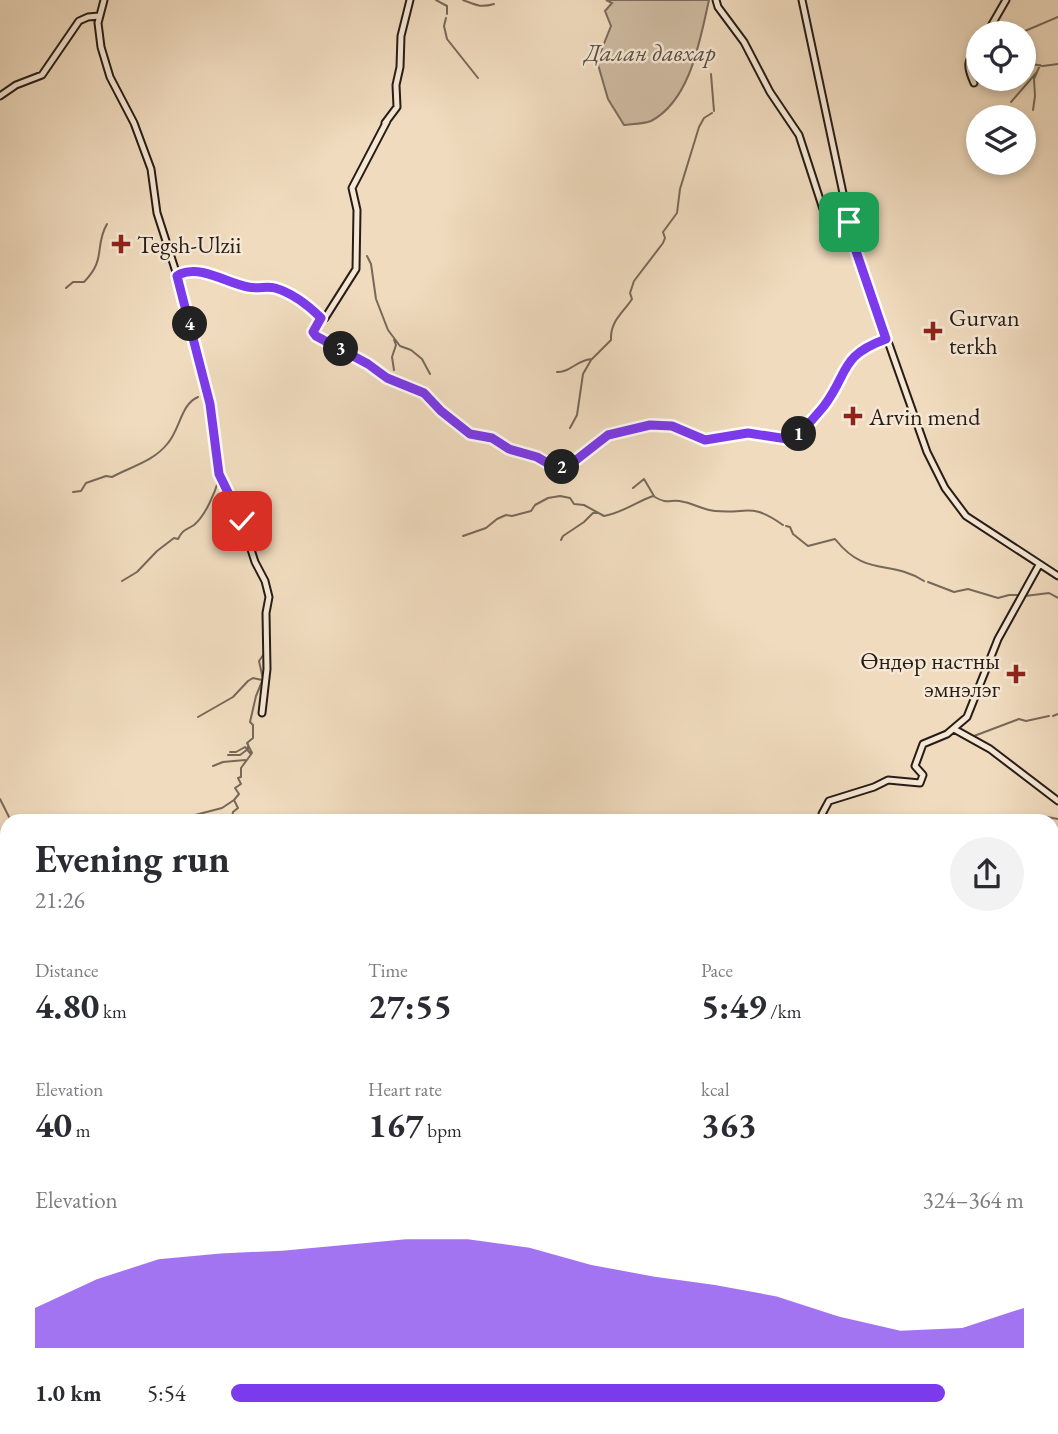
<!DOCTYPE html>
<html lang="en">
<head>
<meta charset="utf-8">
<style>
  body { margin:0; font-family:"EB Garamond",serif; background:#f2f2f3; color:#2b2b33; height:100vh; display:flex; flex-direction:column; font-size:26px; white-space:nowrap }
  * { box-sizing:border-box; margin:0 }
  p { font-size:23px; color:#7c7c81 }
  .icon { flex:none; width:38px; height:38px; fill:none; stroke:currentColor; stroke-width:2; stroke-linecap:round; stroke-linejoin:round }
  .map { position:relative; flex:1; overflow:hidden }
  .side { position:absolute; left:0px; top:814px; width:1059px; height:621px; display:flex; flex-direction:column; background:#fff; border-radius:21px 21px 0 0; box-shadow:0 4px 10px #0003 }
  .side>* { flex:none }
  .fabs { position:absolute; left:966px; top:21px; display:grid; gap:14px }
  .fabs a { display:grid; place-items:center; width:70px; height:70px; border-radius:50%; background:#fff; box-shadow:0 4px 10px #0003; font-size:35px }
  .pin { position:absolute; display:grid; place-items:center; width:60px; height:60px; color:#fff; margin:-30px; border-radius:14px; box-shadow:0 4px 10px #0006 }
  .km { position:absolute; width:35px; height:35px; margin:-18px; border-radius:50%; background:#222; color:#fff; font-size:19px; line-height:35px; text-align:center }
  .round { display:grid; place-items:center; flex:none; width:74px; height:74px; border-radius:37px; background:#f2f2f3 }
  .summary { display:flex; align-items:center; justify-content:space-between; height:119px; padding:0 35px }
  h1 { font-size:38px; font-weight:700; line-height:52px }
  .figures { display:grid; grid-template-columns:repeat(3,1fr); gap:10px; height:119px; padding:7px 35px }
  .figures div { display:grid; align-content:center }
  .figures b { font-size:35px; font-weight:700 }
  .figures small { font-size:19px; font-weight:400 }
  .figures p { font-size:19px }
  .chart { height:196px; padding:14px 35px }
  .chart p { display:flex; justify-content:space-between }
  .chart svg { width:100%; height:126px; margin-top:7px; fill:#7c3aed; opacity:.7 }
  ul { padding:0 35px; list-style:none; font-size:23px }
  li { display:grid; grid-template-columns:112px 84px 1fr; align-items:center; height:52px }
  li i { height:18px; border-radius:9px; background:#7c3aed }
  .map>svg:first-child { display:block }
  .green { fill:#cebba2; stroke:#7b6c5c; stroke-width:2 }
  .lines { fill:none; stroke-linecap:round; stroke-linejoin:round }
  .stream { stroke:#776859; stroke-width:2 }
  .river { stroke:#ac9a85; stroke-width:4.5 }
  .secondary-casing { stroke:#281c17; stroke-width:9 }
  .secondary { stroke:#f5e8d5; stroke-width:5 }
  .route-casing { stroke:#fff; stroke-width:14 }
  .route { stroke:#7c3aed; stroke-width:9 }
  .poi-dot { fill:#8f2418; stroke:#f5e8d5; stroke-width:2.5 }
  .labels { text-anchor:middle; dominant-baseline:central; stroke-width:5; stroke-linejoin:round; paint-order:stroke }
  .park-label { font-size:24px; font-style:italic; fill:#5a4c41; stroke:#f5e8d5 }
  .poi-label { font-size:24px; fill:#281c17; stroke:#f5e8d5; text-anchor:start }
</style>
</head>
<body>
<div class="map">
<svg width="1058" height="1434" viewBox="0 0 1058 1434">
  <rect width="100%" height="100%" fill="#f0dbbe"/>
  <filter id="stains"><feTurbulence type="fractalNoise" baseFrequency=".00286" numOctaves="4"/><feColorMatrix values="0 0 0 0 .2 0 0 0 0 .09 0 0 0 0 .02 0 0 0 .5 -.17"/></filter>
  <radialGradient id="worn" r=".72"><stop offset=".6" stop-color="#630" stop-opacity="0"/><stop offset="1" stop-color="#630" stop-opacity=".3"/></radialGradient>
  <path class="green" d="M606,0H709C700,39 691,100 651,121C644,124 632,124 624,125L608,99L597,61L611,26L605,11L612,3Z"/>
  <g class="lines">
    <path class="stream" d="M436,0L447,6V14
      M463,0C476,5 480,8 494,4
      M446,18L444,26L447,39L478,78
      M1017,31H1025L1058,17
      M1026,63L1043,66L1058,64
      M711,74L714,111
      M1011,102L1037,72
      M1033,110L1035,96L1034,79L1040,65
      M367,256L371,264L376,299L388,330L400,346L411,350L422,359L430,374
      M66,288L73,282H84C107,259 94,246 107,224
      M394,370L392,357L396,345L394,340
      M557,372C570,373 578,359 592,359L611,340C610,321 623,313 632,299L630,293L634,281L663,243L665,238L663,232L677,213L680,189L699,127L704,118L712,113
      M570,428L577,415L583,374L591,360
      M633,488L644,479L654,496
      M73,492L81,491L86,483L106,476L112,477C132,466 153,462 168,443C180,429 181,404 198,397
      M786,526L790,527L793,534L808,546L835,539C866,578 889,559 924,581
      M463,536L486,528L497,519L506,515L512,516L531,511L535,505L548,498L560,496L570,498L574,504L584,505L604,516C622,513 636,502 653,496C670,506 669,498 684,502C695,504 703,510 715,511C750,514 750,502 783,525
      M561,540L563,536L584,522L593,513H597
      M122,581L137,572L157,551L174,538L178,539C184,528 185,531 194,525C206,515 215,492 219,479
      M928,582L954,592L968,589L998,598L1009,595H1019
      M1025,596L1049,593L1058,598
      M269,648V632
      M1053,716L1058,714
      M198,717L233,697L248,681L253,678L262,680
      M974,736L1019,719L1026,721L1049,716
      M230,752H236L245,747L250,753
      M228,755H240L248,749V744
      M213,766L223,762L245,760
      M0,799L11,821
      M195,815L222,808L234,800
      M1042,816L1058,819
      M231,821L233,812L238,808L234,800L239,794L235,788L241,784L238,778L241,777V768L252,753L247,743L253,738V725L250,722L256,696L263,679L259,661L264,654
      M644,1428L651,1434"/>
    <path class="river" d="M218,476L229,496"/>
    <g class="secondary-casing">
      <path id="secondary" d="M104,0L98,23L101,47L110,77L134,123L151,169L157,213L185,300L192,338L203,374L214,426L219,474L238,509L255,562L265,581L269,597L266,613L267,669L262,713
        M716,0L718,7L744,42L770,92L799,135L823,209L845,203
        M802,0L854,245L927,452L945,488L966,516L1058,576
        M987,33L1006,0
        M974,83C966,66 967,61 978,46
        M0,96L16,85L42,75L79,21L88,17L99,16
        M385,123L397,107L396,85L400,67L401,36L410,0
        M177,276L187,272L199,271L250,288H275L302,301L325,318L356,269L357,210L352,188L387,121
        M322,318L314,335L368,364L387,378L424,393L441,411L470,434L492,438L509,449L537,457L556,468L576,460L608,435L650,425L672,426L705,440L748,433L792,441L825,405L846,364L864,349L886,339
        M954,729L990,749L1058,801
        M822,821V814L829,801L874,787L888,780L920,783L923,775L915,766L923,744L947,734L967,717L998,639L1039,565
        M1052,902L1058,898
        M618,1434L625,1428"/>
    </g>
    <use href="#secondary" class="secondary"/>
  </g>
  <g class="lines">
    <g class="route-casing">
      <path id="route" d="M242,521L219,474L210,404L177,276L180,274C202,265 226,283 248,287C257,289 267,286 275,288C292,293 309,306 321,318L313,332L316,336L368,364L387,378L424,393L441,411L470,434L492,438L509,449L537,457L556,468L576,460L608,435L650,425L672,426L705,440L748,433L794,440C804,429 815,417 824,406C849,373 839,356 886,339L856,251L849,222"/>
    </g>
    <use href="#route" class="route"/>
  </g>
  <g class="poi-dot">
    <path d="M117.5 233.5h7v7h7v7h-7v7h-7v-7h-7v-7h7z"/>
    <path d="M929.5 320.5h7v7h7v7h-7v7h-7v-7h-7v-7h7z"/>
    <path d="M849.5 405.5h7v7h7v7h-7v7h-7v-7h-7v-7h7z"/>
    <path d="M1012.5 663.5h7v7h7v7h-7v7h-7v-7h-7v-7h7z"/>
  </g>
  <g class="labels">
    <g class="park-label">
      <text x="650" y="52">Далан давхар</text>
    </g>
    <g class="poi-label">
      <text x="137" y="244">Tegsh-Ulzii</text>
      <text x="949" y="317">Gurvan<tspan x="949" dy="28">terkh</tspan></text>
      <text x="869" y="416">Arvin mend</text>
      <text x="1000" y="660" text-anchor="end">Өндөр настны<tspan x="1000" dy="28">эмнэлэг</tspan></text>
    </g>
  </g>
  <rect width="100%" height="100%" filter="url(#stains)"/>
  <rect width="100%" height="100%" fill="url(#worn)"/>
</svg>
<div class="fabs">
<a><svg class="icon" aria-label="locate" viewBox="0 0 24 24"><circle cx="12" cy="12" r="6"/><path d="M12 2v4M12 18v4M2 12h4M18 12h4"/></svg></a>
<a><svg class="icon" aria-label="layers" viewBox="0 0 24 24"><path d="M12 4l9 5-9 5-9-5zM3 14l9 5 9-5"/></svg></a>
</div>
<div class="pin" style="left:849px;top:222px;background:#1e9e55"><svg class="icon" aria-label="arrive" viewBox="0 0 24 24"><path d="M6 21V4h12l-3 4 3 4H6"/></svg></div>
<div class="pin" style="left:242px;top:521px;background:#d93025"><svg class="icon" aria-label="check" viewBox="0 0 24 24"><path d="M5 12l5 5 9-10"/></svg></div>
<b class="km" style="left:799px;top:434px">1</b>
<b class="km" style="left:562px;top:467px">2</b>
<b class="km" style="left:341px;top:349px">3</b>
<b class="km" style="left:190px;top:324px">4</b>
<section class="side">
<div class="summary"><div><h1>Evening run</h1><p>21:26</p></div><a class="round"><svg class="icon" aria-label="share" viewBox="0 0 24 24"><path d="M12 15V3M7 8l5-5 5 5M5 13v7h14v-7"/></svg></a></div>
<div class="figures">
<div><p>Distance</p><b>4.80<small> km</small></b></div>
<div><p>Time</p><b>27:55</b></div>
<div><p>Pace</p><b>5:49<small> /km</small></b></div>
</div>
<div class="figures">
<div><p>Elevation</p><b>40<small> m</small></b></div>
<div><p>Heart rate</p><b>167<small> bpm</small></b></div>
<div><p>kcal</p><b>363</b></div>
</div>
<div class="chart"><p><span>Elevation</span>324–364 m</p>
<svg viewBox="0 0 160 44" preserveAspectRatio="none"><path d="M0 44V30L10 20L20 13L30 11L40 10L50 8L60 6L70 6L80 9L90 15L100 19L110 22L120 26L130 33L140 38L150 37L160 30V44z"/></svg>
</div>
<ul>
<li><b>1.0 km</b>5:54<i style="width:90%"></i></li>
</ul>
</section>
</div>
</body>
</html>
